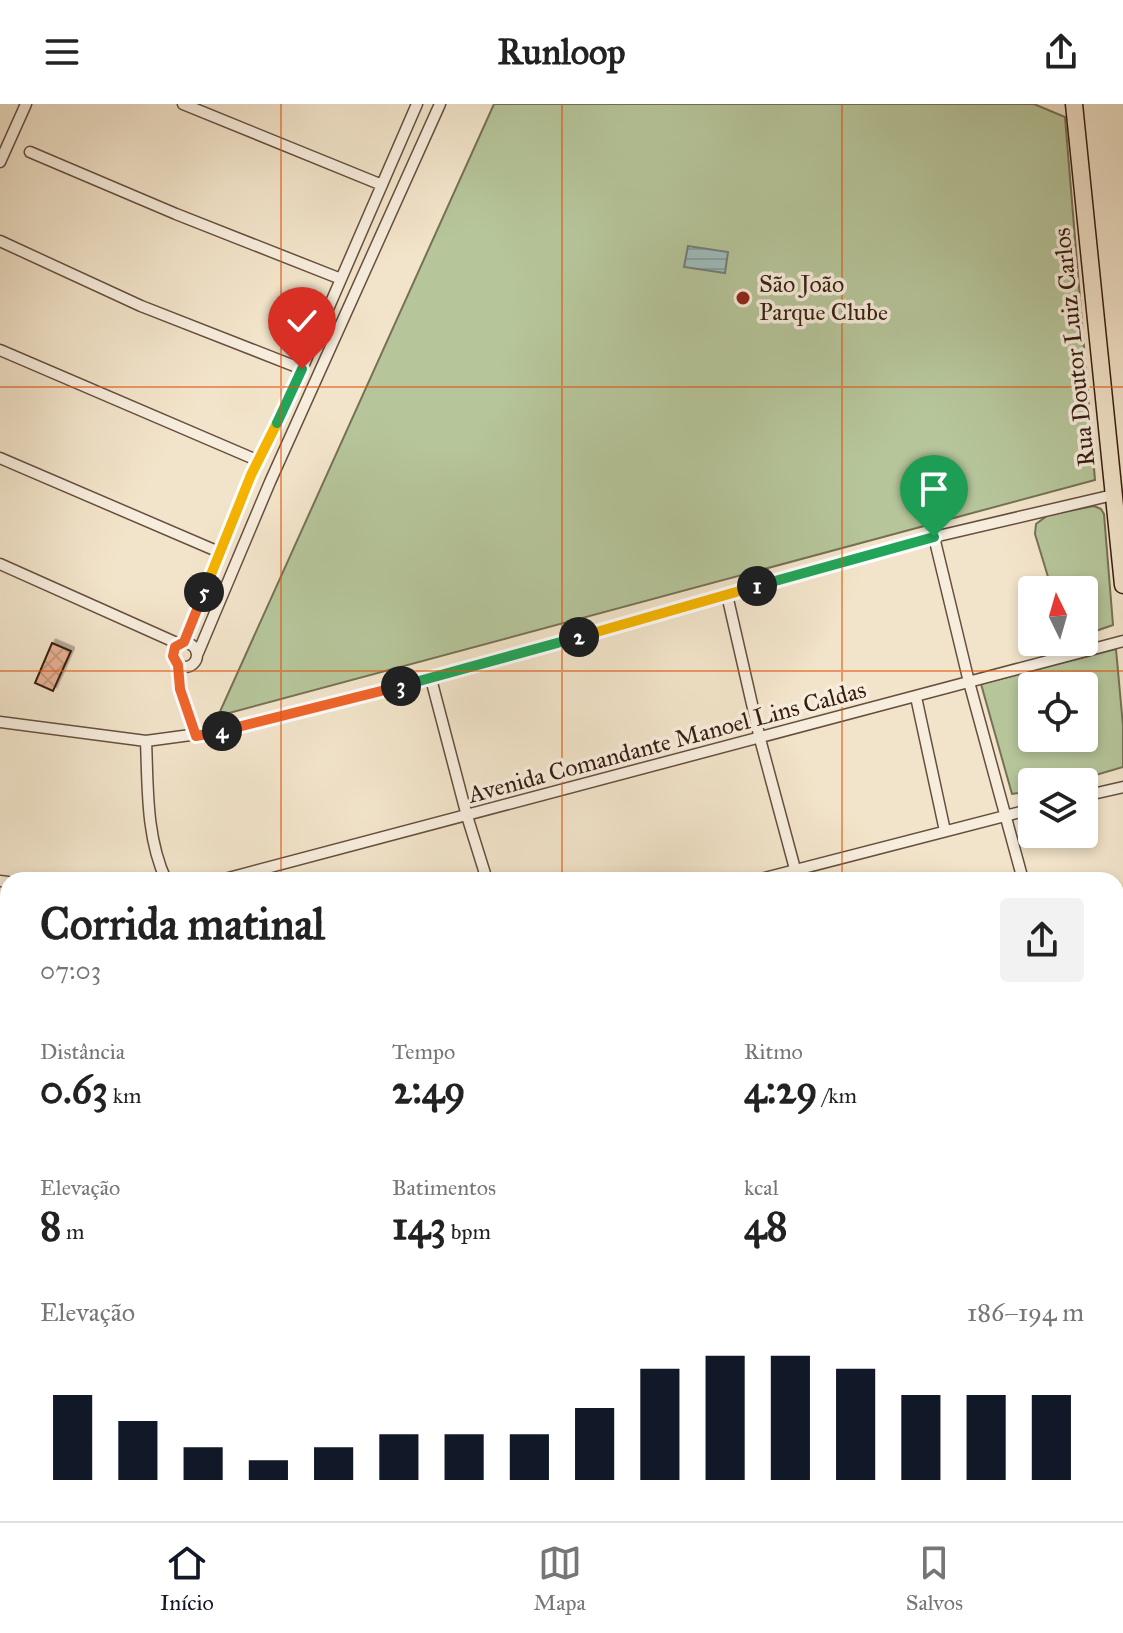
<!DOCTYPE html>
<html lang="pt">
<head>
<meta charset="utf-8">
<style>
  body { margin:0; font-family:"IM FELL Great Primer",serif; background:#f2f2f2; color:#222; height:100vh; display:flex; flex-direction:column; font-size:30px; white-space:nowrap }
  * { box-sizing:border-box; margin:0 }
  p { font-size:26px; color:#767676 }
  .icon { flex:none; width:44px; height:44px; fill:none; stroke:currentColor; stroke-width:2; stroke-linecap:round; stroke-linejoin:round }
  .map { position:relative; flex:1; overflow:hidden }
  .sheet { position:absolute; left:0px; top:768px; width:1124px; height:650px; display:flex; flex-direction:column; background:#fff; border-radius:24px 24px 0 0; box-shadow:0 4px 12px #0003 }
  .sheet>* { flex:none }
  .needle { width:52px; rotate:355deg }
  .controls { position:absolute; left:1018px; top:472px; display:grid; gap:16px }
  .controls a { display:grid; place-items:center; width:80px; height:80px; border-radius:8px; background:#fff; box-shadow:0 4px 12px #0003; font-size:40px }
  .pin { position:absolute; display:grid; place-items:center; width:68px; height:68px; color:#fff; margin:-82px -34px; border-radius:50% 50% 50% 0; rotate:-45deg; box-shadow:0 0 8px #0007 }
  .pin .icon { rotate:45deg }
  .km { position:absolute; width:40px; height:40px; margin:-20px; border-radius:50%; background:#222; color:#fff; font-size:22px; line-height:40px; text-align:center }
  .round { display:grid; place-items:center; flex:none; width:84px; height:84px; border-radius:8px; background:#f2f2f2 }
  .overview { display:flex; align-items:center; justify-content:space-between; height:136px; padding:0 40px }
  h1 { font-size:44px; font-weight:700; line-height:60px }
  .metrics { display:grid; grid-template-columns:repeat(3,1fr); gap:12px; height:136px; padding:8px 40px }
  .metrics div { display:grid; align-content:center }
  .metrics b { font-size:40px; font-weight:700 }
  .metrics small { font-size:22px; font-weight:400 }
  .metrics p { font-size:22px }
  .chart { height:224px; padding:16px 40px }
  .chart p { display:flex; justify-content:space-between }
  .chart svg { width:100%; height:144px; margin-top:8px; stroke:#111827; stroke-width:6 }
  header { display:flex; justify-content:space-between; align-items:center; height:104px; padding:0 40px; background:#fff; font-size:36px; font-weight:700 }
  .dock { display:flex; justify-content:space-around; align-items:center; height:112px; border-top:2px solid #e0e0e0; background:#fff; font-size:22px; color:#767676 }
  .dock a { display:grid; justify-items:center; gap:4px }
  .dock .active { color:#111827 }
  .map>svg:first-child { display:block }
  .green { fill:#b6c59a; stroke:#767156; stroke-width:2; fill-rule:evenodd }
  .forest { fill:url(#forest-crowns); stroke:#767156; stroke-width:2 }
  .water { fill:url(#water-rules); stroke:#747d79; stroke-width:2 }
  .lines { fill:none; stroke-linecap:round; stroke-linejoin:round }
  .stream { stroke:#747d79; stroke-width:4 }
  .building { fill:url(#building-cross-hatch); stroke:#371d11; stroke-width:2; filter:url(#shadow) }
  .street-casing { stroke:#664f3f; stroke-width:13 }
  .primary-casing { stroke:#371d11; stroke-width:19 }
  .street { stroke:#f7eddd; stroke-width:10 }
  .primary { stroke:#f2e4ca; stroke-width:16 }
  .split-1-casing { stroke:#fff; stroke-width:16 }
  .split-2-casing { stroke:#fff; stroke-width:16 }
  .split-3-casing { stroke:#fff; stroke-width:16 }
  .split-4-casing { stroke:#fff; stroke-width:16 }
  .split-5-casing { stroke:#fff; stroke-width:16 }
  .split-6-casing { stroke:#fff; stroke-width:16 }
  .split-7-casing { stroke:#fff; stroke-width:16 }
  .split-1 { stroke:#22a559; stroke-width:10 }
  .split-2 { stroke:#f5b400; stroke-width:10 }
  .split-3 { stroke:#22a559; stroke-width:10 }
  .split-4 { stroke:#f0652b; stroke-width:10 }
  .split-5 { stroke:#f0652b; stroke-width:10 }
  .split-6 { stroke:#f5b400; stroke-width:10 }
  .split-7 { stroke:#22a559; stroke-width:10 }
  .grid { fill:none; stroke:#df560c; stroke-width:2; stroke-opacity:0.55 }
  .poi-dot { fill:#8f2418; stroke:#f7eddd; stroke-width:3 }
  .labels { text-anchor:middle; dominant-baseline:central; stroke-width:7; stroke-linejoin:round; paint-order:stroke }
  .poi-label { font-size:24px; fill:#371d11; stroke:#f7eddd; text-anchor:start }
  .street-label { font-size:24px; fill:#371d11; stroke:#f7eddd }
</style>
</head>
<body>
<header><svg class="icon" aria-label="menu" viewBox="0 0 24 24"><path d="M4 6h16M4 12h16M4 18h16"/></svg>Runloop<svg class="icon" aria-label="share" viewBox="0 0 24 24"><path d="M12 15V3M7 8l5-5 5 5M5 13v7h14v-7"/></svg></header>
<div class="map">
<svg width="1123" height="1417" viewBox="0 0 1123 1417">
  <defs>
    <pattern id="forest-crowns" width="20" height="18" patternUnits="userSpaceOnUse" patternTransform="scale(2)"><rect width="20" height="18" fill="#b6c59a"/><path d="M2 6a3 3 0 1 1 6 0M12 15a3 3 0 1 1 6 0" fill="none" stroke="#9da984"/></pattern>
    <pattern id="water-rules" width="6" height="5" patternUnits="userSpaceOnUse" patternTransform="scale(2)"><rect width="6" height="5" fill="#9dbdbe"/><path d="M0 2.5h6" fill="none" stroke="#88a2a2"/></pattern>
    <pattern id="building-cross-hatch" width="8" height="8" patternUnits="userSpaceOnUse" patternTransform="scale(2)"><rect width="8" height="8" fill="#e7b194"/><path d="M0 0l8 8M0 8l8-8" fill="none" stroke="#c7987f"/></pattern>
    <filter id="shadow"><feDropShadow dx="3.5" dy="-3.5" stdDeviation="0" flood-color="#0004"/></filter>
  </defs>
  <rect width="100%" height="100%" fill="#f2e4ca"/>
  <filter id="stains"><feTurbulence type="fractalNoise" baseFrequency=".0025" numOctaves="4"/><feColorMatrix values="0 0 0 0 .2 0 0 0 0 .09 0 0 0 0 .02 0 0 0 .5 -.17"/></filter>
  <radialGradient id="worn" r=".72"><stop offset=".6" stop-color="#630" stop-opacity="0"/><stop offset="1" stop-color="#630" stop-opacity=".3"/></radialGradient>
  <path class="green" d="M494,0H1034L1065,13L1095,376L218,612Z
    M1094,402L1101,405L1104,410L1113,521L1084,531V486H1052L1035,430L1036,420L1048,411Z
    M1116,545L1123,622V663L1072,678H1032V687L1012,690L981,580ZM1032,582H1084V634H1032Z
    M8,1075V1163L0,1164V1082Z
    M8,1392V1410H38L48,1415L66,1410H109L94,1417H0V1395Z
    M779,1410H921L896,1417H782Z"/>
  <path class="forest" d="M1123,1037V1159L1116,1161V1039Z
    M8,1163V1392L0,1395V1164Z
    M109,1410H228L202,1417H94Z"/>
  <path class="water" d="M688,142L728,148L725,169L684,163Z"/>
  <g class="lines">
    <path class="stream" d="M1116,962L1123,959
      M860,1410L862,1417"/>
  </g>
  <path class="building" d="M52,539L71,547L53,587L35,579Z"/>
  <g class="lines">
    <g class="street-casing">
      <path id="street" d="M183,0L382,81
        M30,48L176,110L341,175
        M0,58L26,0
        M0,137L141,202L302,265
        M0,246L259,357
        M0,354L219,448
        M934,433L969,578L1023,776
        M0,460L179,540
        M727,491L760,635L798,776
        M184,538L251,371L302,265L417,0
        M173 551a12 12 0 1 1 24 0a12 12 0 1 1-24 0Z
        M198,549L270,378L440,0
        M178,561L180,585L196,632
        M431,575L467,712L487,776
        M916,593L945,727
        M0,618L146,637L235,625L431,575L934,433L1113,391
        M146,637C148,684 146,733 166,776
        M1084,692L1123,683
        M221,776L1123,537
        M757,776L1032,705
        M0,777L8,778
        M1116,827L1123,825
        M0,927L8,928
        M1116,955L1123,953
        M0,1058L8,1059
        M1116,1365L1123,1363
        M734,1410L737,1417
        M766,1410L769,1417
        M1004,1410L1006,1417
        M249,1411L251,1417
        M395,1417L417,1410
        M617,1417L641,1410
        M929,1417L951,1410"/>
    </g>
    <g class="primary-casing">
      <path id="primary" d="M1074,0L1123,481"/>
    </g>
    <use href="#street" class="street"/>
    <use href="#primary" class="primary"/>
  </g>
  <g class="lines">
    <g class="split-1-casing">
      <path id="split-1" d="M757,482L934,433"/>
    </g>
    <g class="split-2-casing">
      <path id="split-2" d="M579,533L757,482"/>
    </g>
    <g class="split-3-casing">
      <path id="split-3" d="M401,582L579,533"/>
    </g>
    <g class="split-4-casing">
      <path id="split-4" d="M222,627L401,582"/>
    </g>
    <g class="split-5-casing">
      <path id="split-5" d="M204,488L184,538L175,543L173,552L178,561L180,585L196,632L222,627"/>
    </g>
    <g class="split-6-casing">
      <path id="split-6" d="M204,488L251,371L277,319"/>
    </g>
    <g class="split-7-casing">
      <path id="split-7" d="M277,319L302,265"/>
    </g>
    <use href="#split-1" class="split-1"/>
    <use href="#split-2" class="split-2"/>
    <use href="#split-3" class="split-3"/>
    <use href="#split-4" class="split-4"/>
    <use href="#split-5" class="split-5"/>
    <use href="#split-6" class="split-6"/>
    <use href="#split-7" class="split-7"/>
  </g>
  <path class="grid" d="M281,0V776M562,0V776M842,0V776M0,283H1123M0,567H1123M0,850H8M1116,850H1123M0,1134H8M1116,1134H1123M281,1410V1417M562,1410V1417M842,1410V1417"/>
  <circle class="poi-dot" cx="743" cy="194" r="8"/>
  <g class="labels">
    <g class="poi-label">
      <text x="759" y="180">São João<tspan x="759" dy="28">Parque Clube</tspan></text>
    </g>
    <g class="street-label">
      <text transform="translate(1074 243) rotate(-96)">Rua Doutor Luiz Carlos</text>
      <text transform="translate(667 638) rotate(-15)">Avenida Comandante Manoel Lins Caldas</text>
    </g>
  </g>
  <rect width="100%" height="100%" filter="url(#stains)"/>
  <rect width="100%" height="100%" fill="url(#worn)"/>
</svg>
<div class="controls">
<a><svg class="needle" viewBox="-14 -14 28 28"><path d="M0-13l5 13h-10z" fill="#e53935"/><path d="M0 13l5-13h-10z" fill="#767676"/></svg></a>
<a><svg class="icon" aria-label="locate" viewBox="0 0 24 24"><circle cx="12" cy="12" r="6"/><path d="M12 2v4M12 18v4M2 12h4M18 12h4"/></svg></a>
<a><svg class="icon" aria-label="layers" viewBox="0 0 24 24"><path d="M12 4l9 5-9 5-9-5zM3 14l9 5 9-5"/></svg></a>
</div>
<div class="pin" style="left:934px;top:433px;background:#1e9e55"><svg class="icon" aria-label="arrive" viewBox="0 0 24 24"><path d="M6 21V4h12l-3 4 3 4H6"/></svg></div>
<div class="pin" style="left:302px;top:265px;background:#d93025"><svg class="icon" aria-label="check" viewBox="0 0 24 24"><path d="M5 12l5 5 9-10"/></svg></div>
<b class="km" style="left:757px;top:482px">1</b>
<b class="km" style="left:579px;top:533px">2</b>
<b class="km" style="left:401px;top:582px">3</b>
<b class="km" style="left:222px;top:627px">4</b>
<b class="km" style="left:204px;top:488px">5</b>
<section class="sheet">
<div class="overview"><div><h1>Corrida matinal</h1><p>07:03</p></div><a class="round"><svg class="icon" aria-label="share" viewBox="0 0 24 24"><path d="M12 15V3M7 8l5-5 5 5M5 13v7h14v-7"/></svg></a></div>
<div class="metrics">
<div><p>Distância</p><b>0.63<small> km</small></b></div>
<div><p>Tempo</p><b>2:49</b></div>
<div><p>Ritmo</p><b>4:29<small> /km</small></b></div>
</div>
<div class="metrics">
<div><p>Elevação</p><b>8<small> m</small></b></div>
<div><p>Batimentos</p><b>143<small> bpm</small></b></div>
<div><p>kcal</p><b>48</b></div>
</div>
<div class="chart"><p><span>Elevação</span>186–194 m</p>
<svg viewBox="0 0 160 44" preserveAspectRatio="none"><path d="M5 44V18M15 44V26M25 44V34M35 44V38M45 44V34M55 44V30M65 44V30M75 44V30M85 44V22M95 44V10M105 44V6M115 44V6M125 44V10M135 44V18M145 44V18M155 44V18"/></svg>
</div>
</section>
</div>
<nav class="dock">
<a class="active"><svg class="icon" aria-label="home" viewBox="0 0 24 24"><path d="M3 11l9-7 9 7M6 9v11h12V9"/></svg>Início</a>
<a><svg class="icon" aria-label="map" viewBox="0 0 24 24"><path d="M3 6l6-2 6 2 6-2v14l-6 2-6-2-6 2zM9 4v14M15 6v14"/></svg>Mapa</a>
<a><svg class="icon" aria-label="saved" viewBox="0 0 24 24"><path d="M7 4h10v16l-5-4-5 4z"/></svg>Salvos</a>
</nav>
</body>
</html>
